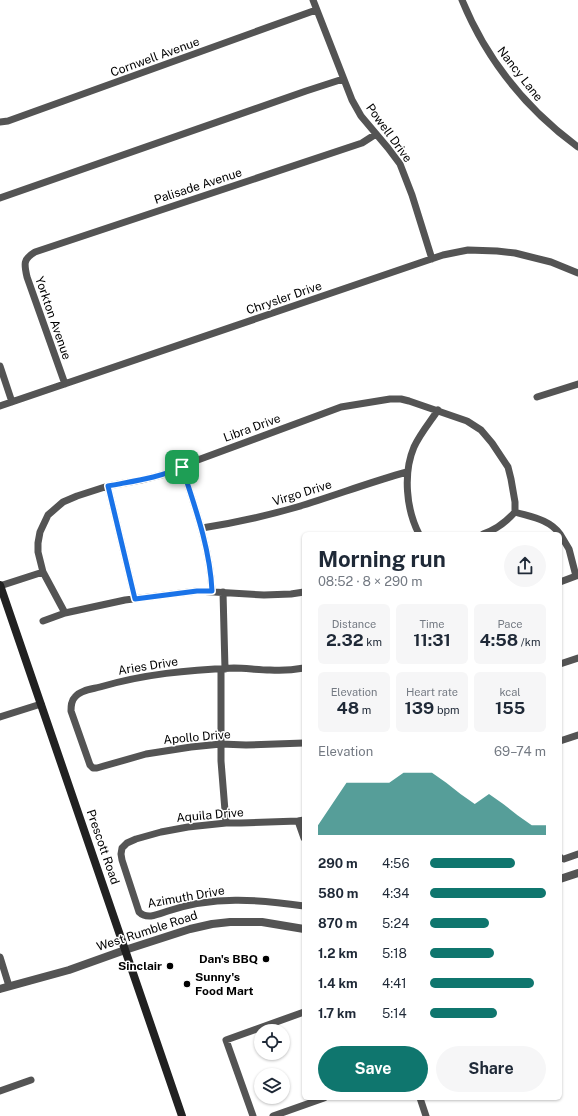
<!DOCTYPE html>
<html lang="en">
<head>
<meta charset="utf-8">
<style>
  body { margin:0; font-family:"Public Sans",sans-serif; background:#f6f6f7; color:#1f2937; height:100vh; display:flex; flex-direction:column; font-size:15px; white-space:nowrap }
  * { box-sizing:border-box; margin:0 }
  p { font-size:13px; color:#747a83 }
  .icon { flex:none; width:22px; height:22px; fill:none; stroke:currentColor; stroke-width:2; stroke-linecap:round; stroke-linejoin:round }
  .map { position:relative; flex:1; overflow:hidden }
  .details { position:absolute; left:302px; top:532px; width:260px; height:568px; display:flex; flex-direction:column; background:#fff; border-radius:6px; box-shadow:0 1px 3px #0004 }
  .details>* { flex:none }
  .controls { position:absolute; left:254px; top:1024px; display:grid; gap:8px }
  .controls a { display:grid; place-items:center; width:36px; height:36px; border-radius:50%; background:#fff; box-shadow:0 1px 3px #0004; font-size:20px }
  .pin { position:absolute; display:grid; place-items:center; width:34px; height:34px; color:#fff; margin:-17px; border-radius:8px; box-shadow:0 2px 6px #0006 }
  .round { display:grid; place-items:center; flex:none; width:42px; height:42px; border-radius:21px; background:#f6f6f7 }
  .head { display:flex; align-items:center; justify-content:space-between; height:68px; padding:0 16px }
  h1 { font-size:22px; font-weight:700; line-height:30px }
  .stats { display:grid; grid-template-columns:repeat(3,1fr); gap:6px; height:68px; padding:4px 16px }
  .stats div { display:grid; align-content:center; border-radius:6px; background:#f6f6f7; text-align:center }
  .stats b { font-size:17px; font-weight:700 }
  .stats small { font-size:11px; font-weight:400 }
  .stats p { font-size:11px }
  .chart { height:112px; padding:8px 16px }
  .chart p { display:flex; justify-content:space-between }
  .chart svg { width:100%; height:72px; margin-top:4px; fill:#0f766e; opacity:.7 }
  .primary-button { display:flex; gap:8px; margin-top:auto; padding:8px 16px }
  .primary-button a { flex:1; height:46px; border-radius:24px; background:#0f766e; color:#fff; font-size:16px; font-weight:700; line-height:46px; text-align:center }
  .primary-button a+a { background:#f6f6f7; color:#1f2937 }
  ul { padding:0 16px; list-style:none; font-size:13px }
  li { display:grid; grid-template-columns:64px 48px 1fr; align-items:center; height:30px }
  li i { height:10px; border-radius:5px; background:#0f766e }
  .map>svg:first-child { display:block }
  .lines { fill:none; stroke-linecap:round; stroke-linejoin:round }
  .minor { stroke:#545454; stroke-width:7 }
  .tertiary { stroke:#545454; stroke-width:8 }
  .secondary { stroke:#212121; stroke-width:8 }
  .route-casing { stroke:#fff; stroke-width:8 }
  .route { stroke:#1a73e8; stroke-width:5 }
  .poi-dot { fill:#000; stroke:#fff; stroke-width:1.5 }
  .labels { text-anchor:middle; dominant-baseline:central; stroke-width:3; stroke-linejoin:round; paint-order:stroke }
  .street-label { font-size:12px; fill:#000; stroke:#fff }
  .poi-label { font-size:12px; font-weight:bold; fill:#000; stroke:#fff; text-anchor:end }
</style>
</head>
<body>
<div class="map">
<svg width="578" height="1116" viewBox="0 0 578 1116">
  <rect width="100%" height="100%" fill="#fff"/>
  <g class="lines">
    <path class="minor" d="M313,0L352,100L361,116L388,148L400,164L412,195L432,259
      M462,0C487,61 525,108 578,147
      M0,122L8,121L316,10
      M0,198L306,91L343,79
      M0,366L12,402
      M65,384L27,277C24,264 23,259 35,252L362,143L376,134
      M537,397L578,384
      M0,406L443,255L468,250L497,251L515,253L551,262L578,273
      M182,467C195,507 210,548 212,591
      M108,486L135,599
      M202,528C234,523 266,516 297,507C334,496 370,482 407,472
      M419,534C406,509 403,473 414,447C420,434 430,422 438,410
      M483,534C495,530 506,522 515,512C531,517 549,519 560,534
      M560,534L569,549L576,576L560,582
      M0,586L43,572
      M223,592L225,669
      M65,613L43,572L38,552V543L40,532L48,515L63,502L77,496L108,486L141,480L165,474L174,471L195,461L341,407L390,399H401L409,401L467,421L481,430L492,443L508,467L511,479L515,502V512
      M43,621L65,613L125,600L197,591L264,595L291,594L304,592
      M560,664L578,658
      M304,668C293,670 282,671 270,670C258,670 246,668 234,668C188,670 144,674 100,687C93,689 80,690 75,697C71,701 71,706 71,711L90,765L93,768H97L146,754L191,747L221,744L246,745L304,743
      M221,669V761L226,823
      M0,717L41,704
      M560,741L578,735
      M304,820L298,821L241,823H226L188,827L161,832L136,839L127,843L122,848L121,854L122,860L139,912C147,920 159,914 168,911C212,896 258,899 304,906
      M298,821L304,838
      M560,857L561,858L564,859L578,854
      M0,957L9,986
      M0,1091L31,1080
      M420,1098L426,1116
      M253,1116L226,1040L304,1012
      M273,1116L324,1098"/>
    <path class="tertiary" d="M560,879L578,873
      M0,989L69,970L125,950L190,929L212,924L230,922H262L304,929"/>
    <path class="secondary" d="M0,585L182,1116"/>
  </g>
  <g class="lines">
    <g class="route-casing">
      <path id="route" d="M182,467C195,507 210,548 212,591H197L135,599L108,486C133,481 159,478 182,467Z"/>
    </g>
    <use href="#route" class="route"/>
  </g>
  <g class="poi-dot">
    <circle cx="266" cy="959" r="4"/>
    <circle cx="170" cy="966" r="4"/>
    <circle cx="187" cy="984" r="4"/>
  </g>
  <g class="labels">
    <g class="street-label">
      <text transform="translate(155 57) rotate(-20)">Cornwell Avenue</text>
      <text transform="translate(520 74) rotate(52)">Nancy Lane</text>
      <text transform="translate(389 133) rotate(54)">Powell Drive</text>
      <text transform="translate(198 186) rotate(-18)">Palisade Avenue</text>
      <text transform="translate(284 298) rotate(-19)">Chrysler Drive</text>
      <text transform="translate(53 318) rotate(71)">Yorkton Avenue</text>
      <text transform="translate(252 428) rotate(-20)">Libra Drive</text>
      <text transform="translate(302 493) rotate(-17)">Virgo Drive</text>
      <text transform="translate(148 666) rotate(-9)">Aries Drive</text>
      <text transform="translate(197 737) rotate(-5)">Apollo Drive</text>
      <text transform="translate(210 815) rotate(-5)">Aquila Drive</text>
      <text transform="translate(103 847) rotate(71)">Prescott Road</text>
      <text transform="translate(186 897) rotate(-10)">Azimuth Drive</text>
      <text transform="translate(147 931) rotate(-18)">West Rumble Road</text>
    </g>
    <g class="poi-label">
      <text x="258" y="959">Dan's BBQ</text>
      <text x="162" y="966">Sinclair</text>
      <text x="195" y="977" text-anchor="start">Sunny's<tspan x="195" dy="14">Food Mart</tspan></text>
    </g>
  </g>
</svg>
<div class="controls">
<a><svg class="icon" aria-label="locate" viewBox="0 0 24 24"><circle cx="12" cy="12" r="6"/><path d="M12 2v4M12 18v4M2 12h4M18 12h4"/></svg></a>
<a><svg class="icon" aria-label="layers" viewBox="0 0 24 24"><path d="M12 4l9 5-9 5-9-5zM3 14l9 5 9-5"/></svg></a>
</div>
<div class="pin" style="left:182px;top:467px;background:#1e9e55"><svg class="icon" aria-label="arrive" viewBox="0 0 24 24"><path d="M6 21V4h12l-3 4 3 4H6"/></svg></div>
<section class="details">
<div class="head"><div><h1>Morning run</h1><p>08:52 · 8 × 290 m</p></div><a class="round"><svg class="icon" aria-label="share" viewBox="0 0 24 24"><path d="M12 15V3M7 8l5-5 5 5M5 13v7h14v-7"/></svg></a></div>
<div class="stats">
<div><p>Distance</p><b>2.32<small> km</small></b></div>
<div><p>Time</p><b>11:31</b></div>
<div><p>Pace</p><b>4:58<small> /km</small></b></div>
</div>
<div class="stats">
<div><p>Elevation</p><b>48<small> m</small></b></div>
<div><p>Heart rate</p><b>139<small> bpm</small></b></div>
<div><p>kcal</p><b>155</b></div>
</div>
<div class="chart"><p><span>Elevation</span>69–74 m</p>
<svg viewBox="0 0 160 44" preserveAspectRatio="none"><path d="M0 44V38L10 25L20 12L30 12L40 12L50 12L60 6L70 6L80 6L90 12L100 19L110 25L120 19L130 25L140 32L150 38L160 38V44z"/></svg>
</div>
<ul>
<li><b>290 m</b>4:56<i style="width:73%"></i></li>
<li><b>580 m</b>4:34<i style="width:100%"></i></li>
<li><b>870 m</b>5:24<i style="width:51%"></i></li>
<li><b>1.2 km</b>5:18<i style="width:55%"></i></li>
<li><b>1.4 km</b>4:41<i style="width:90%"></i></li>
<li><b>1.7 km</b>5:14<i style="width:58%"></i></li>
</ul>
<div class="primary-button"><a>Save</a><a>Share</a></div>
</section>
</div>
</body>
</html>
